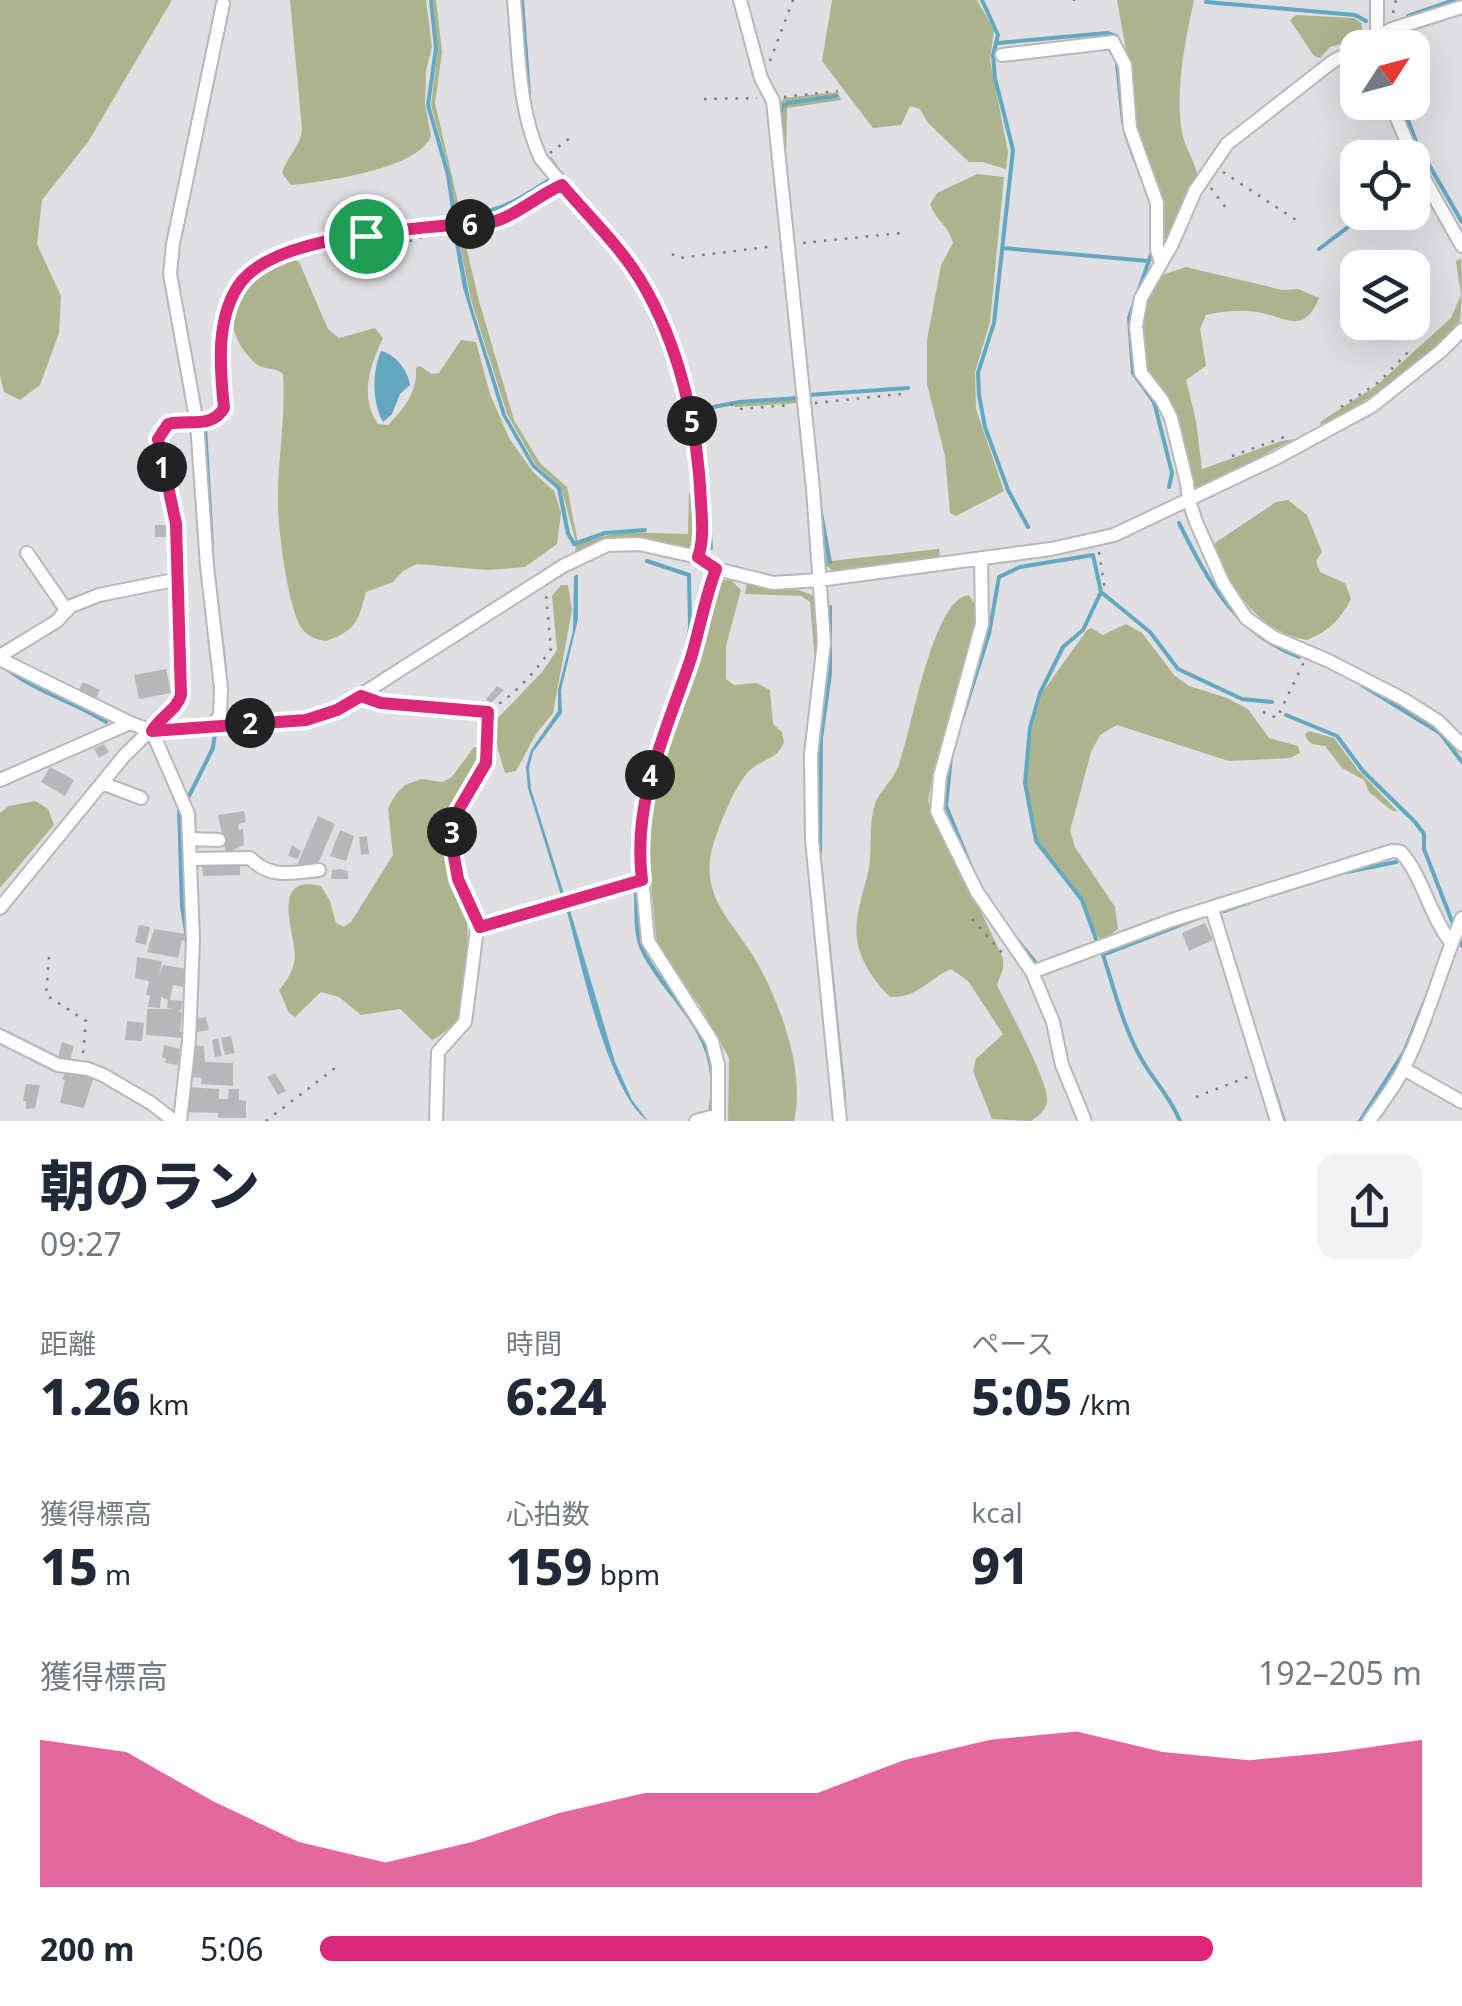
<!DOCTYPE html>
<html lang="ja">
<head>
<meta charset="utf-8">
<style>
  body { margin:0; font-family:"Noto Sans","Noto Sans JP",sans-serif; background:#f2f2f3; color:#1f2937; height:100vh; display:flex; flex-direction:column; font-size:38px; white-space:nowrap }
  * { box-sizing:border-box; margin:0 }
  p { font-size:32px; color:#747a83 }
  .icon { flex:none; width:55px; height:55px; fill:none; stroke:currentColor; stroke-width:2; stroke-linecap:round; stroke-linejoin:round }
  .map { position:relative; height:1121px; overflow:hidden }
  .drawer { display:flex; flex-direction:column; background:#fff; flex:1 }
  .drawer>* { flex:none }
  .needle { width:65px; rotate:54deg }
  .controls { position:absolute; left:1340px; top:30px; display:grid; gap:20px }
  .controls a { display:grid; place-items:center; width:90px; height:90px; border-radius:20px; background:#fff; box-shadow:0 10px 40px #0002; font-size:50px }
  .pin { position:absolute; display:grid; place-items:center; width:85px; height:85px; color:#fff; margin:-42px; border:5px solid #fff; border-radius:50%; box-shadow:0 2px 10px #0007 }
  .km { position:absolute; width:50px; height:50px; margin:-25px; border-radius:50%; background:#222; color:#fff; font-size:28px; line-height:50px; text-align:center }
  .round { display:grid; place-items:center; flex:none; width:105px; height:105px; border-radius:20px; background:#f2f2f3 }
  .head { display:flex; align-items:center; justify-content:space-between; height:170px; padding:0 40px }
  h1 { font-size:55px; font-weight:800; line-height:75px }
  .stats { display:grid; grid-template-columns:repeat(3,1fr); gap:15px; height:170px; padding:10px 40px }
  .stats div { display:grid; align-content:center }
  .stats b { font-size:50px; font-weight:800 }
  .stats small { font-size:28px; font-weight:400 }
  .stats p { font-size:28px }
  .chart { height:280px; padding:20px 40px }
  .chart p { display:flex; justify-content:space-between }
  .chart svg { width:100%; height:180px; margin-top:10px; fill:#db2777; opacity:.7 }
  ul { padding:0 40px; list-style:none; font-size:32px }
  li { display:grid; grid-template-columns:160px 120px 1fr; align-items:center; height:75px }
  li i { height:25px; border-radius:12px; background:#db2777 }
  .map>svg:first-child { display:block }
  .green { fill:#abb48d }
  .water { fill:#63a7c1 }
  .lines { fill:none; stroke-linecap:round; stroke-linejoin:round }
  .stream { stroke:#63a7c1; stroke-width:4 }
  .building { fill:#b9b6b9 }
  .minor-casing { stroke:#b8b7bb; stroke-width:16 }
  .path { stroke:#7b7a7d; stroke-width:2.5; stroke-dasharray:2.5 8; stroke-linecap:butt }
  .minor { stroke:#fff; stroke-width:12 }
  .route-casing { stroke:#fff; stroke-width:20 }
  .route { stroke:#db2777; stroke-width:12 }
</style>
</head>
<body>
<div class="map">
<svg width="1462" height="1121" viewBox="0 0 1462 1121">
  <rect width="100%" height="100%" fill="#e0dfe3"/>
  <path class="green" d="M0,0H172L88,142L42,200L37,244L61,296L59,333L40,385L20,400L4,392L0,376Z
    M290,0H426L432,47L426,71L425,104L431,136C419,169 323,182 291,185L282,173C287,156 300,148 302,129Z
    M433,0H436L442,52L435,103L461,215L501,211L554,179L556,182L555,185L490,220L457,221L450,174L431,105L438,50Z
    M832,0H977L994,30L990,60L1008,152L1006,169L982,162H969L928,123L920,109L910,106L901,125L873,128L822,61Z
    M1117,0H1194C1185,41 1175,90 1182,133C1185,148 1195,161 1198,177L1163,253L1137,146L1128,61Z
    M1296,15L1354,18L1361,23L1363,33L1359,39L1330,47L1320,58L1314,56L1290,20Z
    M838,92L841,100L787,108L786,159L795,242L791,241L778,108L784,98Z
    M977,174L1004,177L990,322L975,372L976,409L1004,491L956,516L950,513L945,456L927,384V340L941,265L953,243C950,228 936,220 930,205L937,193Z
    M456,225H461L479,301L514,420L540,463L567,487L578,543L621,532L688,534L689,493L698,491L697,546L690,550C643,535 621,533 575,552L576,543L561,487L536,465L507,414L471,300Z
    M291,257L299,262L328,329L339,338L375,328L383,338C370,365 359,397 378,424L388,425C405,408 417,393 416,368L420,366L432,374L439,373L461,340L476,342L490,394L509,438L533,472L554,491L561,513L557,544L525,567L488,570L417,564L403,571L393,582L366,592C358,621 357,630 326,641C318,640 311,638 305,632C288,617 277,522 278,498C278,456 286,416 283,374C275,367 263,370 255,363C209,320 242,275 291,257Z
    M1461,258C1462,277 1462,305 1460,321C1445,354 1355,408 1322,426L1320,422L1377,385L1451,318L1461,295L1456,261Z
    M1186,267L1282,290L1298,289L1319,298C1303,336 1287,317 1257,312C1242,310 1221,311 1206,315L1200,329L1206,366L1186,380L1196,421L1202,469L1281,441L1294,439L1192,492L1173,418L1149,380L1141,357L1140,318L1156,277Z
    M801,396L798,403L735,407L732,402Z
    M812,406L823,514L831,561L939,549L940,557L833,571L824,564L808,408Z
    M1288,500L1307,515L1322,552L1316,561L1320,572L1345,583L1351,599C1340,620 1329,631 1307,640C1258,631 1238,594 1214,555L1215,543L1276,502Z
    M721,580H731L741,590L726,646V679L734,685L756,683L770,690L773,724L782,732L784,742C778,760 763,758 750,770C735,784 712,839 710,860C705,898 733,924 752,954C779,998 806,1071 794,1121H728L729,1058L700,1006L657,946L647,839L651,795L701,659L716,585Z
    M747,583C768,588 798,585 815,597L820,662H815L810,602L801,596L745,594Z
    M561,585H568L572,610L553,713L536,734L516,771L505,773L495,739V721L542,672L557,650L552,596Z
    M969,595L978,609L975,630L934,768L928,801L1003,958V969L997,985C1007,1006 1051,1085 1047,1103C1045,1111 1038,1116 1031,1121L992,1119L973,1071L976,1059L1003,1034L968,981L951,969C928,979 918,998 890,997C876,984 862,963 858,945C852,920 864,892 869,868C872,848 869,827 874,807C878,792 892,782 898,767C911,735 932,598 969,595Z
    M1126,624L1142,633L1175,676L1189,686L1227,698L1248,709L1269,738L1298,746L1300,753L1290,758L1229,761L1117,725L1100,735L1091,752L1070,831L1075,847L1115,907L1118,929L1103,940L1097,936L1083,900L1037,841L1026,783L1032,729L1042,693L1087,630L1091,628L1103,635Z
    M1309,731L1334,738L1358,770L1398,812L1391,810L1369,792L1364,780L1342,768L1325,746C1314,744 1309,746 1305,734Z
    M474,747H480C482,772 459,787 450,808C447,817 445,830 445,839C444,867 458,888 466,914C470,927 466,1002 460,1014C455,1025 442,1035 432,1040L400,1009L361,1015L339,997L321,992L295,1017L289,1013L279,990C287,981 295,968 295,955C294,932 270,873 321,886L330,901L336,923L344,927L351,922L393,855L388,808L396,794L405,785L422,779L442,782L452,777Z
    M35,801L48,809L54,825L0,888V813L9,806Z"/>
  <path class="water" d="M429,0H433L438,49L430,105L450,174L456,214L452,215L446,175L426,105L434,48Z
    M457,231L470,300L506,415L535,465L561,487L570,533L576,543L573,546L566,534L557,489L532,467L502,415L463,288L453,232Z
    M381,351C395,354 408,370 410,385L400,394L392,414L383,422C372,402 372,372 381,351Z
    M578,574V619L561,690L562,713L533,752L529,768L531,789L564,894L561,895L528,788L526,767L531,750L558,711V690L573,631L574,576Z
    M569,907L615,1062L632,1100L648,1121C608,1094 580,958 566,908Z"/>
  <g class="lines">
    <path class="stream" d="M522,0L529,94
      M982,0L998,35L993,55L995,78L1013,150L994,323L978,373L979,395L985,427L1008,490L1028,527
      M1206,2L1355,15L1366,21
      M1408,16L1454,0
      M1389,41L1390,48
      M998,43L1107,33L1116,36L1123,49
      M1117,63L1123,122
      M1401,102L1417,144L1462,222
      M780,117L782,107L788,103L836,96
      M1125,132L1135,160
      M550,159L558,170
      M453,211L454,214C498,215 516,201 552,178
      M1003,248L1148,261
      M1319,249L1368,212
      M1152,252L1129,318L1133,373L1154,402L1172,473L1169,487
      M657,301L698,410L705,460L711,548
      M808,395L908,388
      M698,410L739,402L800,398
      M205,426L212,546
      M821,513L830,562
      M1179,523C1208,581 1235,633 1299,657
      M574,544L605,533L645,530
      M647,561L689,575L690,628L686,648
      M219,620L225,670
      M7,669C36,692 75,702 106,722
      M1362,685L1440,733L1462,762
      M1286,715L1337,736L1363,771L1415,822L1424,834V849L1453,924
      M962,719L989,634L999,577L1020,567L1093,555L1101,592L1150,632L1178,669L1242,699L1272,702
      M951,757L946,806L971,867
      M644,776L671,696
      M188,798L213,748L215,733
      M179,809L182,907L187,938
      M820,853L821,738L830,674V607
      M820,862L844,1096
      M1347,872L1396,862
      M634,874L632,841L640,790
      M1299,886L1333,875
      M636,888C637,907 634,934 643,951C664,994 708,1024 712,1075
      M1224,911L1252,901
      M1096,939L1082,900L1036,841L1025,783L1030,728L1040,693L1063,647L1083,630L1101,592
      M1019,942L1035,962
      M1461,943L1462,946
      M1265,1062L1284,1121
      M711,1110L712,1095
      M1180,1121C1171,1098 1154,1081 1142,1060C1123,1027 1115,991 1103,955L1201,917
      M1360,1121L1404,1052L1424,1003"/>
  </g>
  <path class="building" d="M155,525H171V537H155Z
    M166,669L171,693L139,699L134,675Z
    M83,682L100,690L96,699L78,691Z
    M497,686L504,690L490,704L486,699Z
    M104,744L109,752L99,758L94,749Z
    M50,767L74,780L65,796L41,782Z
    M244,811L246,822L238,824L239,830L243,829L244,845L226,853L218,815Z
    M318,816L335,824L317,866L297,865Z
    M340,830L354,836L346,861L330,856Z
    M367,836L369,854L361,855L359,837Z
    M292,845L301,851L298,859L288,856Z
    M240,865V875L203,876L202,866Z
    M340,869L348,871V879H331L332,870Z
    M1205,923L1213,940L1189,951L1182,933Z
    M139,925L150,927L146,945L135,942Z
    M154,929L186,934L185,941L182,940L178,958L147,952Z
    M137,957L162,961L159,976L163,965L187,969L184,987L173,985L170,1000L183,1001L181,1010L178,1009L182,1013L180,1032L184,1033L183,1038L146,1035L147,1009H172L167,1008L168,1000L161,997L160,1008L148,1007L150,996L146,995L149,981L135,978Z
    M206,1017L209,1030L197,1032L195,1019Z
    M127,1021L144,1023L142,1041L125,1040Z
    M231,1036L235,1053L225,1055L221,1038Z
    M218,1038L222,1056L215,1057L212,1040Z
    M62,1042L74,1046L70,1060L58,1057Z
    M164,1045L180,1049L178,1065L165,1063L166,1058H162Z
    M194,1046H204L205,1062L233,1063V1086L201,1084L202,1078L189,1077Z
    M67,1070L94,1076L84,1108L60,1103L65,1080L62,1079Z
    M275,1073L286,1091L278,1095L267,1077Z
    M26,1084L40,1085L35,1108L26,1109V1101H23Z
    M186,1087L219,1089V1099H228L229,1089H239V1100L246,1101V1118H218V1113L185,1112Z"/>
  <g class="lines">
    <g class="minor-casing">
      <path id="minor" d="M514,0C519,54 518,110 541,159L631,266L644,286L670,348L683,384L696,441L701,548L698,557
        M740,0L761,78L773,101L813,489L824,642L811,754L812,840L840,1121
        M1377,0V48
        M1358,48L1332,62L1227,144L1195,191L1172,244L1141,298L1136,326L1141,373L1162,400L1171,418L1187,483L1189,501L1196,522L1223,583L1246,618L1273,637L1329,661L1403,699L1438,721L1462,745
        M1359,48L1392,29L1462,7
        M1002,55L1113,42L1125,65L1130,128L1157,203V249L1161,263
        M1390,102L1418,168L1462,246
        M27,553L67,611
        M981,558L982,624L940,776L937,811L977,892L1032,972L1053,1022L1062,1065L1085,1121
        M717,569L668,727L646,787L639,844L648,941L712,1041L718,1065V1121
        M0,656L57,621L69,607L99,595L179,579
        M0,659L130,723
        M214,724L220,715L221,688L207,566L197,423L170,274L173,244L223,4
        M152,731L188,814L193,939L189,1041L180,1121
        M0,780L130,723L152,731L307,720L337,710L563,566L607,545L639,544L698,557L717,569L773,583L819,580L1051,549L1114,535L1276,458L1372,406L1441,351L1462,330
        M102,783L141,798
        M189,839L219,840
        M190,859L250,858C270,879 292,873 319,870
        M0,908L124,756L181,700L176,524L158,439L168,424L197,423
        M1212,909L1277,1121
        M1032,972L1172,920L1392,851L1401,852C1423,877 1429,914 1450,941
        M0,1036L58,1065L88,1069L103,1075L151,1103L174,1121
        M1404,1069L1462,1102
        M436,1121L438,1052L465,1022L477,929L643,880
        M696,1121L718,1115
        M1369,1121C1381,1104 1395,1086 1404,1068C1428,1020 1441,966 1462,918"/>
    </g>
    <path class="path" d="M1074,0V1
      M1393,13L1396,0
      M770,61L793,0
      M784,97L838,91
      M704,99L757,98
      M550,153L574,135
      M1223,172L1302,224
      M1211,188L1226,208
      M803,243L901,233
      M337,253C363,247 418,246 436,229
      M672,254L679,258L775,246
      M815,403L901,394
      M731,404L739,409L792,405
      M1341,407L1379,382L1412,348
      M209,421L217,419L224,408L221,338L224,325L239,285L260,266L292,250L318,242L462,223H490L551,191
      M1232,456L1290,435
      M1099,552L1105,590
      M376,701L488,711C512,697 536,672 551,649L546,595
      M1263,712L1277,718L1304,662
      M474,916L458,879L451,840L453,821L486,763L488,713
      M972,919L1004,955
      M49,957L46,995L86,1021L83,1053
      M1196,1097L1250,1076
      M266,1121L339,1065"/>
    <use href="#minor" class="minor"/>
  </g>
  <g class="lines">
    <g class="route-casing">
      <path id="route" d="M562,185C588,216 620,246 641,281C680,346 698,428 701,503C702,520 704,541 698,557L716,569C705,598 700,628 691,658C666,733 632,799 642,880L480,927L458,879L451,840L452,821L486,763L488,712L381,703L361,696L337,710L306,720L152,731C160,717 177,710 181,695L176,524L158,439L168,424C188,419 212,429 224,408C220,369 215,316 241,282C276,237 395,231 450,225C462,223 476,225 488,223C514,218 538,195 562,185Z"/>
    </g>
    <use href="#route" class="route"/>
  </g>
</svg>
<div class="controls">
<a><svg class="needle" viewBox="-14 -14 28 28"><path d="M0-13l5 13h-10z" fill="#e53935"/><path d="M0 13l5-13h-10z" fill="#747a83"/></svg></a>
<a><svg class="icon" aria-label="locate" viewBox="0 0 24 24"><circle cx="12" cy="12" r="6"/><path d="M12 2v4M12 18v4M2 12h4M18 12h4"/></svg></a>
<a><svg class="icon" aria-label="layers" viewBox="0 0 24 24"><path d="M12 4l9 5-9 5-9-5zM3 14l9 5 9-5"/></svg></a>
</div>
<div class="pin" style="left:366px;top:236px;background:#1e9e55"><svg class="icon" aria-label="arrive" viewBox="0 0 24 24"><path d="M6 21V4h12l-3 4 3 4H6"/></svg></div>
<b class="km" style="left:162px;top:467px">1</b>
<b class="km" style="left:250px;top:723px">2</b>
<b class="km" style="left:452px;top:832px">3</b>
<b class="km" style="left:650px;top:775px">4</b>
<b class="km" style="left:692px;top:421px">5</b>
<b class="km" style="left:470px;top:224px">6</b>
</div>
<section class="drawer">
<div class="head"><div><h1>朝のラン</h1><p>09:27</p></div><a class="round"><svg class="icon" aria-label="share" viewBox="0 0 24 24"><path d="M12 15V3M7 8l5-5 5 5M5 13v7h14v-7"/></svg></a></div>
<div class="stats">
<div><p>距離</p><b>1.26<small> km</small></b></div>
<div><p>時間</p><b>6:24</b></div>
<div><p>ペース</p><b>5:05<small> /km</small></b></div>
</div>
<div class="stats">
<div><p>獲得標高</p><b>15<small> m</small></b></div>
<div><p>心拍数</p><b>159<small> bpm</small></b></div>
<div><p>kcal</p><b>91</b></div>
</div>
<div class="chart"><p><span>獲得標高</span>192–205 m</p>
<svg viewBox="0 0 160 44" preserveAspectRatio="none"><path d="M0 44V8L10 11L20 23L30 33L40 38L50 33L60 26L70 21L80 21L90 21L100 13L110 8L120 6L130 11L140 13L150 11L160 8V44z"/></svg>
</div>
<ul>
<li><b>200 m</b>5:06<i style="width:81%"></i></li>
</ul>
</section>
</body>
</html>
